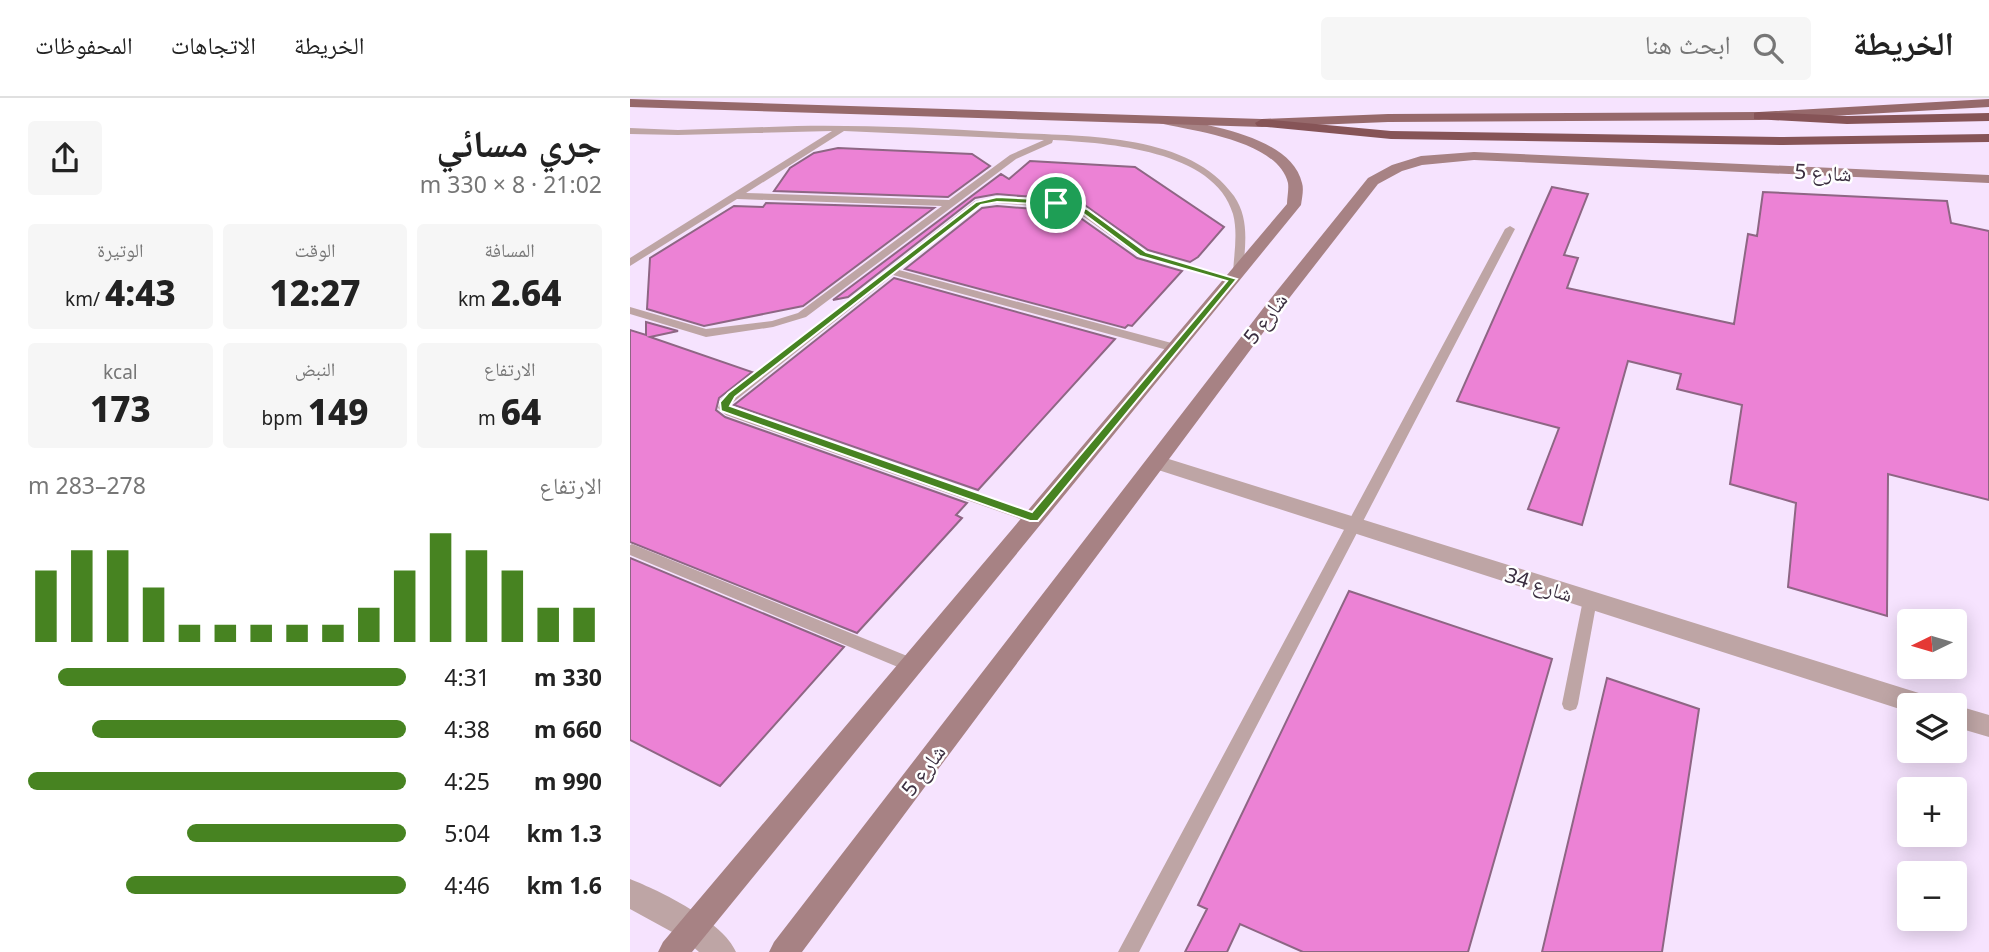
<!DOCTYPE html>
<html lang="ar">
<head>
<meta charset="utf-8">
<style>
  body { margin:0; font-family:"Noto Sans","Noto Naskh Arabic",sans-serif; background:#f6f6f6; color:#222; direction:rtl; height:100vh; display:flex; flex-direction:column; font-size:26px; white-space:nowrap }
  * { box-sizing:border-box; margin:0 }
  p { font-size:23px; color:#767676 }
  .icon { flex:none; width:38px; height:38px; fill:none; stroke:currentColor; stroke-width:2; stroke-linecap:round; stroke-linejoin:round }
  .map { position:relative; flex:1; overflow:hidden; direction:ltr }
  .drawer { display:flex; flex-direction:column; background:#fff; width:630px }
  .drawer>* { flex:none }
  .needle { width:46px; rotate:265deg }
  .fabs { position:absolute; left:1267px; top:511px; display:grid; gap:14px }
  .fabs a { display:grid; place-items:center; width:70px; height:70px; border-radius:7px; background:#fff; box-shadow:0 4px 18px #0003; font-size:35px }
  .pin { position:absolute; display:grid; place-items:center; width:60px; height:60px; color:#fff; margin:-30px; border:4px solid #fff; border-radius:50%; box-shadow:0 2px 7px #0007 }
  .round { display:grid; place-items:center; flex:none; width:74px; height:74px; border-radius:7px; background:#f6f6f6 }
  .headline { display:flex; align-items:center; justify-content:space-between; height:119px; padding:0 28px }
  h1 { font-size:38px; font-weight:800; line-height:52px }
  .stats { display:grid; grid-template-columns:repeat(3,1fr); gap:10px; height:119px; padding:7px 28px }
  .stats div { display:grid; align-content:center; border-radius:7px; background:#f6f6f6; text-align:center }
  .stats b { font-size:35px; font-weight:800 }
  .stats small { font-size:19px; font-weight:400 }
  .stats p { font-size:19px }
  .chart { height:196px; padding:14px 28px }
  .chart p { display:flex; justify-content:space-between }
  .chart svg { width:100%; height:126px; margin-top:7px; stroke:#478321; stroke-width:6 }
  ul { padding:0 28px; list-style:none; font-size:23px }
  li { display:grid; grid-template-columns:112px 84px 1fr; align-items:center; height:52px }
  li i { height:18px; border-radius:9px; background:#478321 }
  header { display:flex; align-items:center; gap:42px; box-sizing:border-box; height:98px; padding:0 35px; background:#fff; border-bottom:2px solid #e0e0e0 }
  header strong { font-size:33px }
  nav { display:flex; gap:38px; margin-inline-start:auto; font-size:24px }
  .search { width:490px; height:63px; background:#f6f6f6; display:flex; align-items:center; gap:18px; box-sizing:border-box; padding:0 24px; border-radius:7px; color:#767676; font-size:26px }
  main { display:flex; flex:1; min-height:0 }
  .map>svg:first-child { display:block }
  .building { fill:#ec82d5; stroke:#8e6684; stroke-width:2 }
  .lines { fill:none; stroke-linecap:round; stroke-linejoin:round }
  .lane { fill:#bea5a5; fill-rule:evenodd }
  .street { fill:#bea5a5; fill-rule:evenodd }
  .secondary { fill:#a78284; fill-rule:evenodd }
  .primary { fill:#96696b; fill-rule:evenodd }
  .highway { fill:#865457; fill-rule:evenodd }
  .route { fill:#478321; stroke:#fff; stroke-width:2; fill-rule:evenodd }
  .labels { text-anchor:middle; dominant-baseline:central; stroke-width:5; stroke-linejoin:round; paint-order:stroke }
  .street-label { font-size:21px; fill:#3b2f40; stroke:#fff }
</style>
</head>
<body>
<header>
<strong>الخريطة</strong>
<div class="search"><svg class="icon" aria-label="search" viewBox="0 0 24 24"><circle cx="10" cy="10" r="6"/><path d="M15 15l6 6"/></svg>ابحث هنا</div>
<nav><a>الخريطة</a><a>الاتجاهات</a><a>المحفوظات</a></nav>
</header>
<main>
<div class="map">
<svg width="1359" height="854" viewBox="0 0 1359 854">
  <rect width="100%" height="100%" fill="#f6e3fe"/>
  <path class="building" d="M208,50L342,56L360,68L318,99L144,93L160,70L184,55Z
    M400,63L505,69L594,129L568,159L560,164L518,152L449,103L367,96L345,100L218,199L203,202L371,76L379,81Z
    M922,89L958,96L934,157L948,160L937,190L1104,226L1118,136L1127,138L1133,94L1317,103L1321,125L1359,133V402L1258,376L1257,518L1158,489L1166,405L1100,386L1112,307L1047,291L1051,276L998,263L952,427L898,411L929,330L827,303Z
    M136,105L304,110L173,208L74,228L17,211L20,160L104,108L133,109Z
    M367,108L442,114L507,160L552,173L502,228L498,227L495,230L275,171L352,110Z
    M264,180L485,241L348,392L104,307Z
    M16,224L48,233L20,239L122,274L89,300L86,312L95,319L337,405L326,417L332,420L227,535L0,444V232L16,237Z
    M0,460L214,549L90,688L0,642Z
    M719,493L922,561L838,854H673L610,826L597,854H555L577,811L568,807Z
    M977,580L1069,611L1032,854H912Z"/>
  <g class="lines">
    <path class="lane" d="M167,28C235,27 302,30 369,34C441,39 557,31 604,98C620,121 615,148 613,175L608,178L603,175C604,156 608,135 603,116C585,52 477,45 423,42L422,45L386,61L176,219L143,229L76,239L0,216V209L76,231L142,223L168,215L312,108L107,101L0,168V160L202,33L48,37L0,36V30L48,32ZM214,33L414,42L380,57L319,102L116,95Z
      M367,99L449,106L517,154L608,181L603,184L509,158L443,111L367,105L351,107L269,172L549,247V253H541L263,177L101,306L100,308L409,416L411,420L409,424H399L96,317L88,310L91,301L345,103Z
      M880,128L885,131L509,854H488L875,131Z
      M2,446L287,562L289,567L287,572L281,574L275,572L0,457V447Z
      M960,496L965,498L967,502L948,606L946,611L940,613L934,611L932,606L953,502L955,498Z"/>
    <path class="street" d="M526,357L1292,596L1301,599L1304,607H1279V614L519,369L516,364L519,359Z
      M1325,607L1359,617V639L1325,629Z
      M0,781C30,793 93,823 106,854H69L53,840L0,811Z"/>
    <path class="secondary" d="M534,18C573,27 661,37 672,85C674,91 672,100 671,107L62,854H28L33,844L657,106C657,100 659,91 658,85C648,43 564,33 529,25V19Z
      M844,54L1359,77V85L844,62L792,67L772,73L748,86L650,212L172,854H139L144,844L638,204L738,80L762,67L791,58Z"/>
    <path class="primary" d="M0,1L632,21L758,16L1129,14L1359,1V9L1129,22L758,24L632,29L0,9Z"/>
    <path class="highway" d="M1129,14L1217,18L1359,15V23L1217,26L1124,21V15Z
      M632,21L761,33L1153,39L1359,36V44L1153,47L761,41L627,28L625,25Z"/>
  </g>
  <path class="route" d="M367,99L426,102L457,111L516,154L607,181L408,423H400L91,313L90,304L98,295L346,104ZM367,104L425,107L451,114L510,158L597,183L402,414L100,308L105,299L351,107Z"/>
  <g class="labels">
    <g class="street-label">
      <text transform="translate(1193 74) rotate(3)">شارع 5</text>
      <text transform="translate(635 220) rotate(-53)">شارع 5</text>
      <text transform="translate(909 486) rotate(18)">شارع 34</text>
      <text transform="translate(293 672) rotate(-53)">شارع 5</text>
    </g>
  </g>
</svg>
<div class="fabs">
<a><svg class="needle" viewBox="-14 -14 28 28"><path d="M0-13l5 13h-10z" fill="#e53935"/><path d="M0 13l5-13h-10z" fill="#767676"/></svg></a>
<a><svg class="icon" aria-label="layers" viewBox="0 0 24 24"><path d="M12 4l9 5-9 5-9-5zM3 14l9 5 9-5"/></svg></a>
<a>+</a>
<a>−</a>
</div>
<div class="pin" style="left:426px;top:105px;background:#1e9e55"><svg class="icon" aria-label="arrive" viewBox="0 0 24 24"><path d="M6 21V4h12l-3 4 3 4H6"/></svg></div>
</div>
<section class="drawer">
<div class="headline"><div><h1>جري مسائي</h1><p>21:02 · 8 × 330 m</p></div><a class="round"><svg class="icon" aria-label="share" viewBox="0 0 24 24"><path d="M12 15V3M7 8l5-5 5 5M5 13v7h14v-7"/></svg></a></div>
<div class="stats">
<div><p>المسافة</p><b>2.64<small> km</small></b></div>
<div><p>الوقت</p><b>12:27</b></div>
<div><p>الوتيرة</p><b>4:43<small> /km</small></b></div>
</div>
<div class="stats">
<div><p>الارتفاع</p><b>64<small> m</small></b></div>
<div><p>النبض</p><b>149<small> bpm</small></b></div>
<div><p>kcal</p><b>173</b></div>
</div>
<div class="chart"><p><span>الارتفاع</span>278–283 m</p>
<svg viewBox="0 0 160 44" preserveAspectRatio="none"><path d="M5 44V19M15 44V12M25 44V12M35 44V25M45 44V38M55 44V38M65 44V38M75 44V38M85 44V38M95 44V32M105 44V19M115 44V6M125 44V12M135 44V19M145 44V32M155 44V32"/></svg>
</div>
<ul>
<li><b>330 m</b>4:31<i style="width:92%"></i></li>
<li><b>660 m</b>4:38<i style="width:83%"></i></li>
<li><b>990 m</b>4:25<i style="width:100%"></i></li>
<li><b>1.3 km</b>5:04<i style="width:58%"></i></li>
<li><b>1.6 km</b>4:46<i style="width:74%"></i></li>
</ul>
</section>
</main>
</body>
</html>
